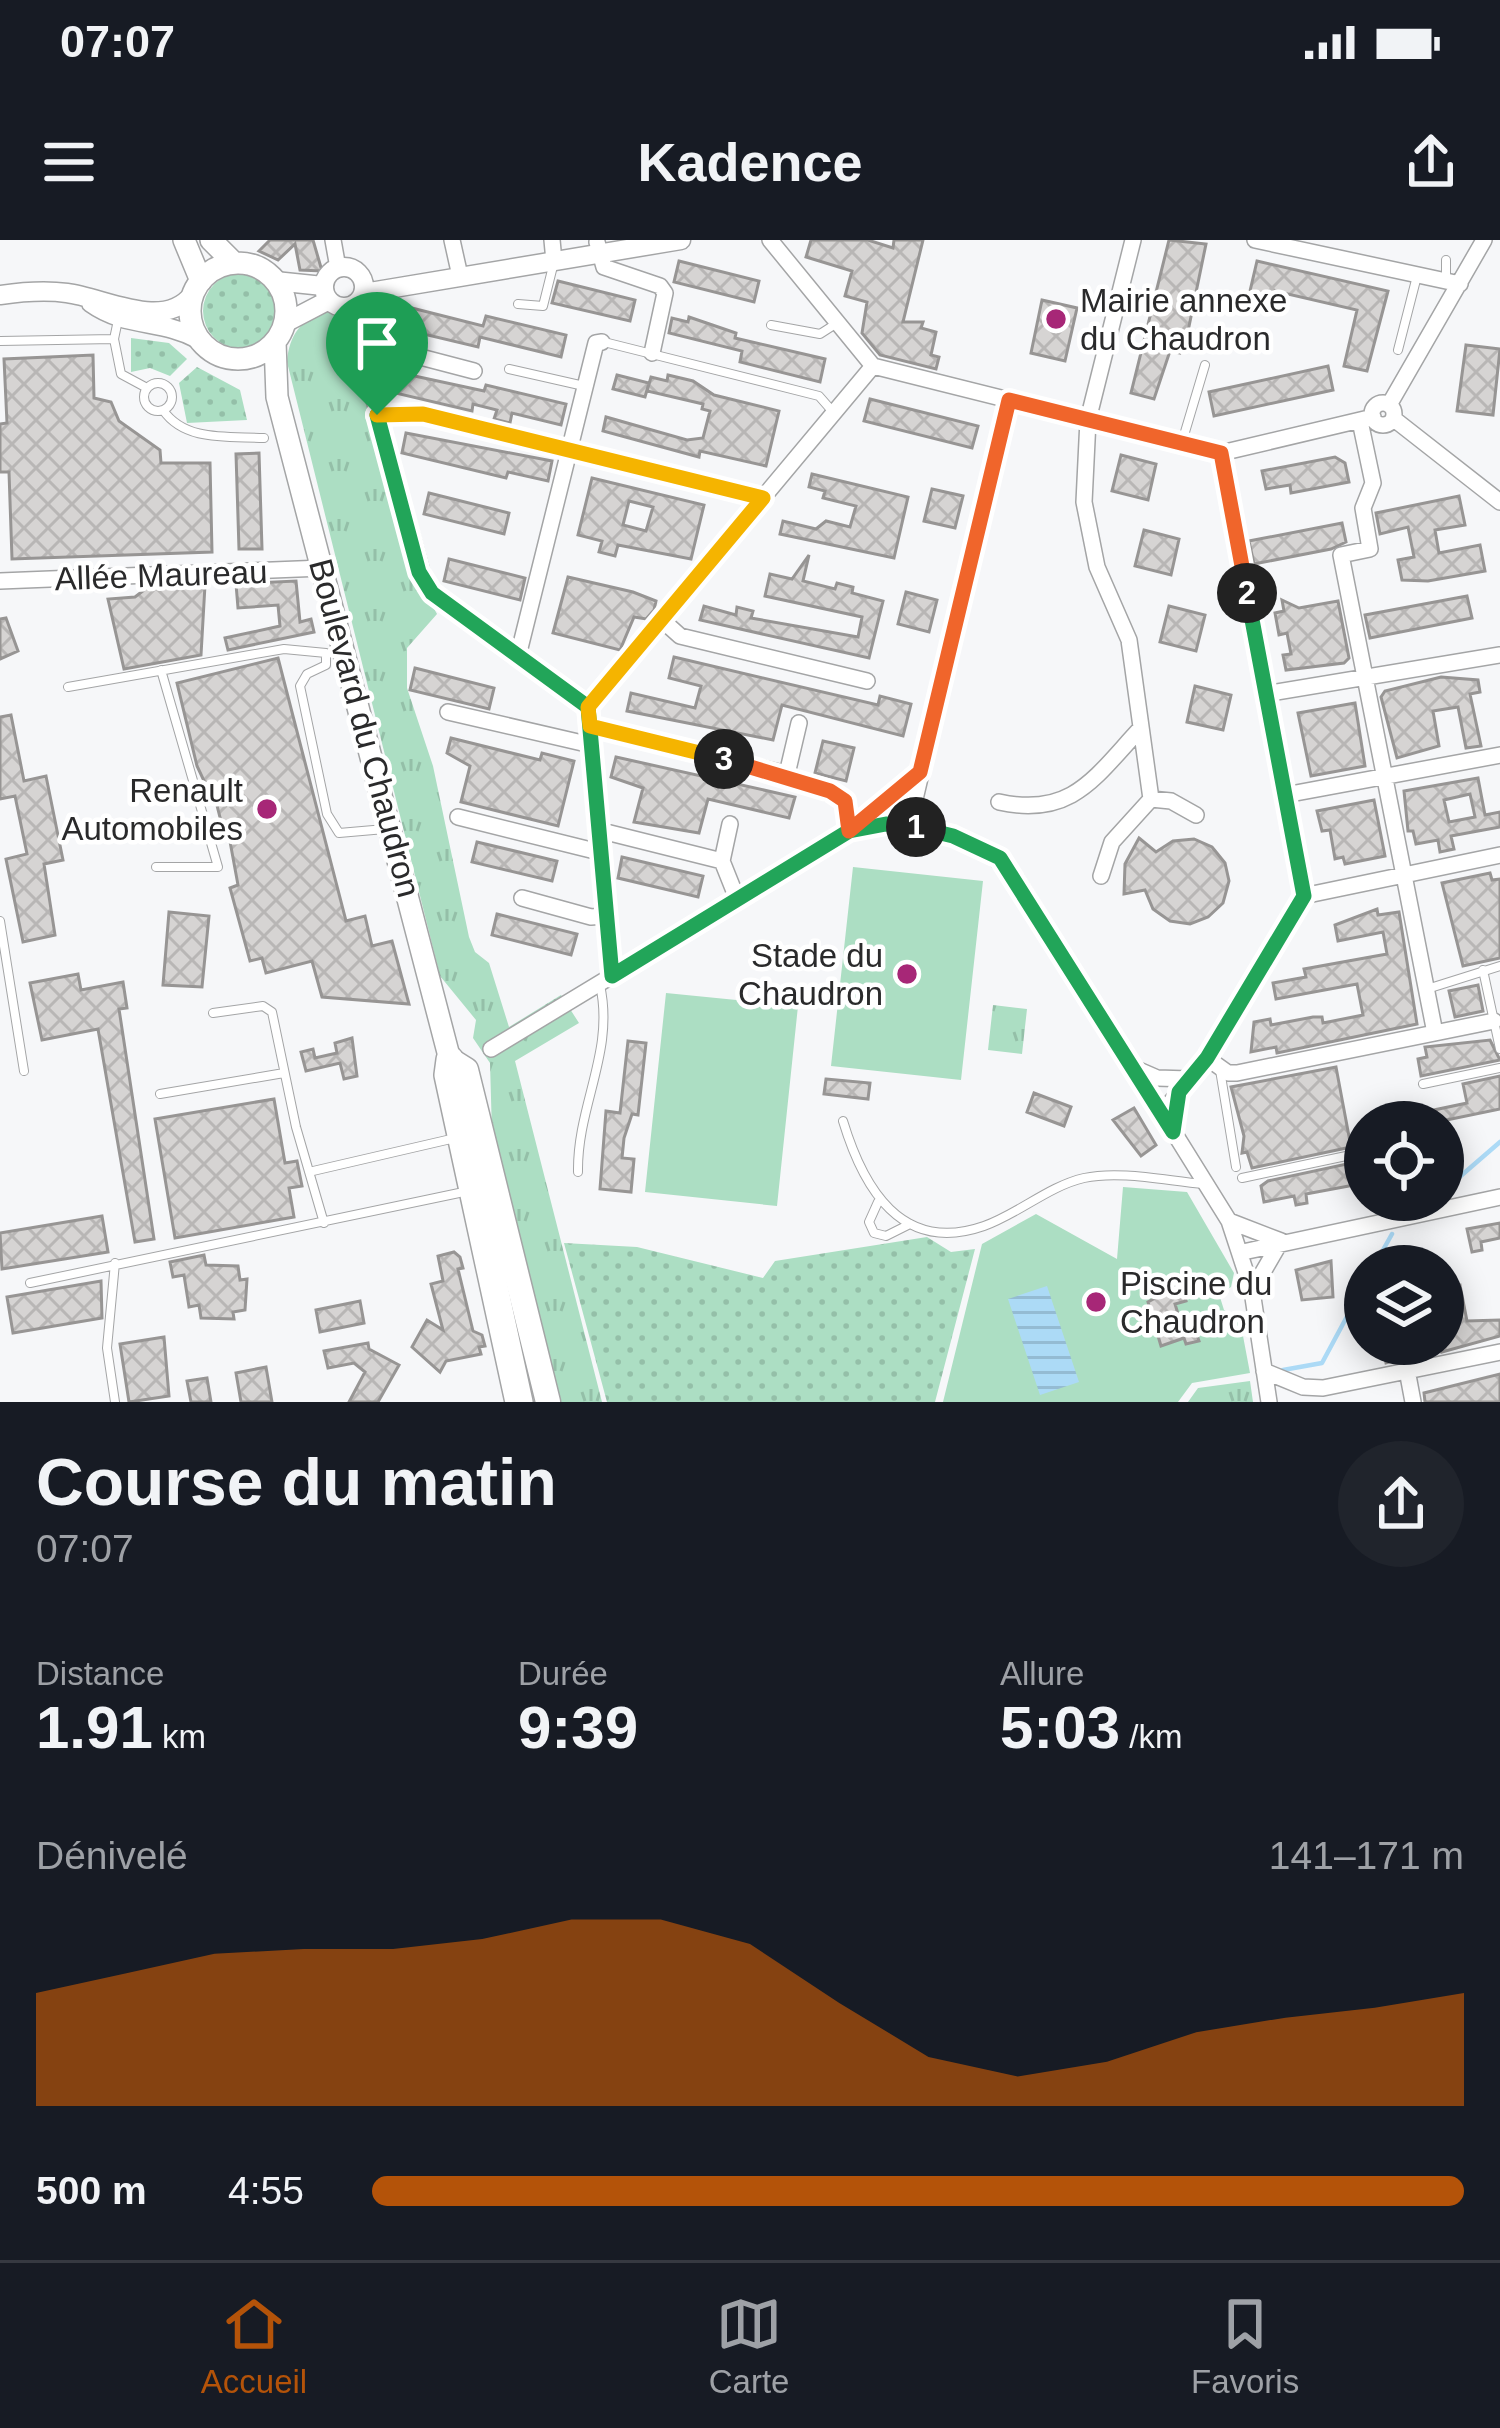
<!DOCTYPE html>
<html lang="fr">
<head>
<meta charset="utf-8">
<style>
  body { margin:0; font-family:Helvetica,sans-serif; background:#20242c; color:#f1f3f6; height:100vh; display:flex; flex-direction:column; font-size:45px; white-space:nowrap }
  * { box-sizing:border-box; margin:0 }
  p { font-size:39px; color:#9ea1a6 }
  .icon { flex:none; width:66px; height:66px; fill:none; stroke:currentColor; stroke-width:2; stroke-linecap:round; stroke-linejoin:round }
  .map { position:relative; height:1162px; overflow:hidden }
  .side { display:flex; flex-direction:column; background:#171b24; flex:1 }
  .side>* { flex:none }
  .tools { position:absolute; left:1344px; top:861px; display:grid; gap:24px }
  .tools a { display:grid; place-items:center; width:120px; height:120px; border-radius:50%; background:#171b24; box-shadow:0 6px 30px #0003; font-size:60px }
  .pin { position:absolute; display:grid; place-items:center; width:102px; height:102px; color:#fff; margin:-123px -51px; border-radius:50% 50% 50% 0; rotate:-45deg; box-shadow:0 0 12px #0007 }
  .pin .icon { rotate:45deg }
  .km { position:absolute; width:60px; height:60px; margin:-30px; border-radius:50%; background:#222; color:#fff; font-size:33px; line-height:60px; text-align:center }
  .round { display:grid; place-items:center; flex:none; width:126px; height:126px; border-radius:63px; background:#20242c }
  .head { display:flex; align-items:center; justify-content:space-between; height:204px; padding:0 36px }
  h1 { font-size:66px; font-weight:700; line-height:90px }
  .stats { display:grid; grid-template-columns:repeat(3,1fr); gap:18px; height:204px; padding:12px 36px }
  .stats div { display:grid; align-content:center }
  .stats b { font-size:60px; font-weight:700 }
  .stats small { font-size:33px; font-weight:400 }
  .stats p { font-size:33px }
  .chart { height:336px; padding:24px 36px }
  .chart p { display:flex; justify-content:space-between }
  .chart svg { width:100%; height:216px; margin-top:12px; fill:#b45309; opacity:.7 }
  ul { padding:0 36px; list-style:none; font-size:39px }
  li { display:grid; grid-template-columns:192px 144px 1fr; align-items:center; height:90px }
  li i { height:30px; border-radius:15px; background:#b45309 }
  .status { display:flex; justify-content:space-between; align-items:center; height:84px; padding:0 60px; background:#171b24; direction:ltr }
  .status svg { height:33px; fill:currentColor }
  header { display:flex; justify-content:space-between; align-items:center; height:156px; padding:0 36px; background:#171b24; font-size:54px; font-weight:700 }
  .tab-bar { display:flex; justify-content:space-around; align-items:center; height:168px; border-top:3px solid #363941; background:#171b24; font-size:33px; color:#9ea1a6 }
  .tab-bar a { display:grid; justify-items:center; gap:6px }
  .tab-bar .current { color:#b45309 }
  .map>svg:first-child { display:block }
  .grass { fill:url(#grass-dots) }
  .park { fill:url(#park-tufts) }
  .pitch { fill:#acdec3 }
  .water { fill:url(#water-rules) }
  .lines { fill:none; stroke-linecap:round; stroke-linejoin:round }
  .stream { stroke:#acdaf6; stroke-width:4.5 }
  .building { fill:url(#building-cross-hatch); stroke:#979594; stroke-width:3; fill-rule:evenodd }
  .service-casing { stroke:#a4a5a6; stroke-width:10 }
  .minor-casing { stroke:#a4a5a6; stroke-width:18 }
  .tertiary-casing { stroke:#a4a5a6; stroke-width:21 }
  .secondary-casing { stroke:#a4a5a6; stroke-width:24 }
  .primary-casing { stroke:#a4a5a6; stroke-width:27 }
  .trunk-casing { stroke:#a4a5a6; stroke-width:30 }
  .service { stroke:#fff; stroke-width:8 }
  .minor { stroke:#fff; stroke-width:15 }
  .tertiary { stroke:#fff; stroke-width:18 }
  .secondary { stroke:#fff; stroke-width:21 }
  .primary { stroke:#fff; stroke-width:24 }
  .trunk { stroke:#fff; stroke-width:27 }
  .split-1-casing { stroke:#fff; stroke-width:24 }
  .split-2-casing { stroke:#fff; stroke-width:24 }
  .split-3-casing { stroke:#fff; stroke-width:24 }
  .split-4-casing { stroke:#fff; stroke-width:24 }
  .split-1 { stroke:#22a559; stroke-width:15 }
  .split-2 { stroke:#22a559; stroke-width:15 }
  .split-3 { stroke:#f0652b; stroke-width:15 }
  .split-4 { stroke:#f5b400; stroke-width:15 }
  .poi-dot { fill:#a72777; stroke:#fff; stroke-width:4.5 }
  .labels { text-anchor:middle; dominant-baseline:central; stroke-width:9; stroke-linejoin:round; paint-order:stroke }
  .poi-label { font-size:33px; fill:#2a2a2b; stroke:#fff; text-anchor:start }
  .street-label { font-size:33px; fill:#2a2a2b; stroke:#fff }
</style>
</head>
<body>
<div class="status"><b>07:07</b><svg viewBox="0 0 49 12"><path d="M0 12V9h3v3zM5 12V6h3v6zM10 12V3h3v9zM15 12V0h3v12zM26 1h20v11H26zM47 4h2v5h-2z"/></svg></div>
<header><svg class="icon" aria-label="menu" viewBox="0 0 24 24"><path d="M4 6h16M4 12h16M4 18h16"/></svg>Kadence<svg class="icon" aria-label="share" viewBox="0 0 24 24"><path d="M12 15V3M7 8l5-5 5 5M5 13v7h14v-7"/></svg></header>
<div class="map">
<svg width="1500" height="1162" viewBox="0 0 1500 1162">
  <defs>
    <pattern id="grass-dots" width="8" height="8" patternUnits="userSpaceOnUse" patternTransform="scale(3)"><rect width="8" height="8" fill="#acdec3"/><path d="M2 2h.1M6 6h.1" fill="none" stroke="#94bfa8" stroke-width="1.8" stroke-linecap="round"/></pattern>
    <pattern id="park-tufts" width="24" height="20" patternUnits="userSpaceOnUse" patternTransform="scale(3)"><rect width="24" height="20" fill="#acdec3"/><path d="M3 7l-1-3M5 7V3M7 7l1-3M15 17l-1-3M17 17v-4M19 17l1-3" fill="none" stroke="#94bfa8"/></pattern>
    <pattern id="water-rules" width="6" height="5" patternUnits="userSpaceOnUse" patternTransform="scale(3)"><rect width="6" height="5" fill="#acdaf6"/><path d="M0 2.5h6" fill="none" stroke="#94bbd3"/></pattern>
    <pattern id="building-cross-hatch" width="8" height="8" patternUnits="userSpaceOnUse" patternTransform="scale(3)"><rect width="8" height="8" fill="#d6d4d3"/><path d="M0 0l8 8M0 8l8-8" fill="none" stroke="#b8b6b5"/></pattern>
  </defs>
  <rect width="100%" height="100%" fill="#f6f7f9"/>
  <path class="grass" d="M203 71a38 38 0 1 1 76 0a38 38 0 1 1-76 0Z
    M131,98L169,103L187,119L170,136L150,128L131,132Z
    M197,127L240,150L247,180L187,183L179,143Z
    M927,997L951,1012L975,1009L935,1162H607L564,1003L637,1007L763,1038L775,1021Z"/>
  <path class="park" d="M326,68L344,74L413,330L437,374L407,408V448L433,526L469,697L475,712L489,723L509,787L561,755L579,783L515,821L602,1162H559L492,893L490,823L473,798L476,780L440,736L287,122C289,94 302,80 326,68Z
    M993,765L1027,769L1022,814L988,810Z
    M1250,1141L1253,1162H1188L1198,1148Z"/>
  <path class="pitch" d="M853,627L983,641L961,840L831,826Z
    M666,753L798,766L777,966L645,952Z
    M1123,947L1187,952L1234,1033L1231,1047L1219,1054L1224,1070L1240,1080L1250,1133L1192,1143L1178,1162H943L982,1004L1036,974L1117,1019Z"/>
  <path class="water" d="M1047,1046L1079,1142L1040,1155L1008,1059Z"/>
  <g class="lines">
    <path class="stream" d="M1448,947L1500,902
      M1374,1026L1392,994
      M1283,1130L1322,1123L1365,1043"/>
  </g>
  <path class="building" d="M270,0H313L322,31L300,30L295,4L278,20L259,11Z
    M811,0H868L893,8L894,0H923L903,82H923L921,88L936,92L931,115L939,117L936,129L880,115L862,93L867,62L845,56L852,31L806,17Z
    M1169,0L1206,4L1187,96L1180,113L1170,111L1154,159L1131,153Z
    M679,21L759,41L754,62L674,42Z
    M1257,21L1388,51L1367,131L1344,126L1357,70L1275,51L1270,70L1247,64Z
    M558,41L635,60L630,81L552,63Z
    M1042,60L1077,68L1065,121L1031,113Z
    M404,66L483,86L486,76L566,95L561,117L480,97L478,107L398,88Z
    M689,77L736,93L735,98L825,119L820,142L740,122L742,111L669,93L672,78L688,82Z
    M1466,105L1500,109L1493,175L1457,171Z
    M93,115L94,158L111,162L119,181L160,210L161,223H210L212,312L12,319L9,232H0V184L7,183L4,119Z
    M1328,126L1333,150L1214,176L1209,152Z
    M396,132L484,151L486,145L566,164L561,185L512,173L510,183L494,179L497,170L473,164L472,171L391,152Z
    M617,135L649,143L645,157L613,149Z
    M668,135L693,141L714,155L779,171L766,226L700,211L699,217L603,191L606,177L687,200L703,198L710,171L702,169L703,164L647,151L651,137L667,141Z
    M870,159L978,186L972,208L864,181Z
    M406,193L552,221L548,241L508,232L506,238L402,213Z
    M259,213L262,309H239L236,214Z
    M1121,215L1156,224L1148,260L1112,251Z
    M1335,217L1345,223L1349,242L1291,253L1290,245L1266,249L1262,231Z
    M812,234L908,257L894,318L780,294L783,281L816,289L826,281L850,287L856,266L823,258L825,251L809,247Z
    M592,238L704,265L691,319L618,305L615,316L599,312L602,301L578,295ZM629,261L653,267L646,291L623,285Z
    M932,249L963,256L955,288L924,281Z
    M429,253L509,273L504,294L424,274Z
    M1459,256L1465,285L1435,290L1439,313L1480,305L1485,331L1428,341L1402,340L1398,320L1414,317L1408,287L1380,294L1376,273Z
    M1342,283L1346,302L1331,309L1254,324L1249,301Z
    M1144,290L1179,299L1171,335L1135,326Z
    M809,315L803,341L835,349L837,343L853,347L852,353L883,361L869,418L700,380L704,366L736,375L737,367L753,371L751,378L858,397L862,377L765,356L770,334L792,339Z
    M449,319L525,338L520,360L444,341Z
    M568,337L633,352L656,361L654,370L646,379L634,377L620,410L553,393Z
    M296,341L300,382L311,379L314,392L228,410L225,398L280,386L278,365L238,368L236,344Z
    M205,345L201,415L124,429L108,359L135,357L148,347Z
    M906,352L937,360L929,392L898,384Z
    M1467,356L1472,378L1370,398L1365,375Z
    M1282,360L1299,368L1338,361L1349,418L1344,423L1286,430L1283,415L1291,414L1287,393L1279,395L1275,373L1284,371Z
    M1169,366L1205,375L1196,411L1160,402Z
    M6,378L18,411L0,419V379Z
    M674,417L878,465L880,456L911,464L903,496L782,465L773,500L627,471L631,453L695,468L701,446L669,438Z
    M278,418L346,681L365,676L372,706L392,701L409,764L322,757L312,721L266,733L262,718L250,721L230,648L238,645L229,596L225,597L211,542L205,543L197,526L177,443Z
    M415,428L494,448L489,469L410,450Z
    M1441,437L1478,440L1480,452L1470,454L1481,506L1466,508L1458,467L1433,471L1439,506L1397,518L1381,457L1385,451Z
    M1195,446L1231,455L1223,490L1187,482Z
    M1355,463L1365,526L1311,536L1298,473Z
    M11,475L24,541L46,536L63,620L44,624L55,695L23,702L6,619L27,614L15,556L0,559V477Z
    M451,498L540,520L542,513L574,521L558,586L461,562L470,526L447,513Z
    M823,501L854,508L846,541L815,533Z
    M616,517L795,557L789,578L708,559L699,593L634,582L643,548L611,537Z
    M1478,538L1485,575L1500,572V587L1451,596L1454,609L1440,612L1438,600L1416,604L1413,591H1408L1404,551ZM1470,554L1475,577L1449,582L1444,560Z
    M1374,560L1385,616L1345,624L1343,617L1335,619L1330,590L1322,591L1317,571Z
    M1139,598L1156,612L1173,601L1194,599L1212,607L1225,623L1229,641L1223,663L1208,677L1190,684L1170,681L1153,669L1145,650L1124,654L1125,624Z
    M477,602L557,621L552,641L472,622Z
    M622,617L703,636L698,657L618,638Z
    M1490,633L1492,640L1500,639V718L1463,726L1442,643Z
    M1377,669L1378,675L1399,672L1417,784L1277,813L1276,807L1251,812L1254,782L1270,779L1271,785L1313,777H1322L1323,783L1363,775L1357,744L1276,759L1273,743L1306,737L1304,729L1387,714L1383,692L1338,701L1335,685Z
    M169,672L209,676L202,747L163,745Z
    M497,674L577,694L571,715L492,695Z
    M78,734L81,750L123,742L127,768L119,769L154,999L135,1002L98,789L42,800L30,743Z
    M1478,745L1483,771L1455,777L1449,751Z
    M352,798L357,836L344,839L340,823L306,831L301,812L313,809L315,818L337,813L335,803Z
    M1490,800L1500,820L1421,836L1418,819L1427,817L1425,807Z
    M628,801L646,803L638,875L632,874L624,898L622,918L634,919L631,952L600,949L606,871L620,873Z
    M1336,827L1351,907L1252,928L1247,912L1242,913L1244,896L1231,847Z
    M1500,836V869L1437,882L1434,870L1467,863L1463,844Z
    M826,839L870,843L868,859L824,854Z
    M1034,853L1071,867L1064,886L1027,872Z
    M274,859L285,923L297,921L302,946L289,948L294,977L175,998L155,879Z
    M1134,868L1156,905L1141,916L1113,880Z
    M1356,922L1357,928L1365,926V943L1306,954L1307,963L1296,965L1294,956L1264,962L1261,946L1268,941Z
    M102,976L108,1012L2,1029L0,993Z
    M1500,983V998L1481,1002L1482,1010L1472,1012L1467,989Z
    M454,1012L460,1017L463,1028L458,1029L473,1091L482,1095L485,1106L479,1107L481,1114L446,1121L440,1132L412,1107L427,1080L443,1090L431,1044L443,1041L438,1016Z
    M204,1015L206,1025L238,1026L240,1040L247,1039L245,1070L233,1072L234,1079L201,1078L199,1065L189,1067L184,1035L173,1037L170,1022Z
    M1331,1021L1333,1057L1302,1060L1296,1030Z
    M101,1041L102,1078L13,1093L7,1057Z
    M1181,1044L1186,1061L1175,1064L1182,1087L1193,1084L1199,1101L1186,1104L1184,1098L1161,1106L1148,1062Z
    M1460,1045L1467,1081L1500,1080V1096L1442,1112L1443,1049Z
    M360,1061L364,1083L320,1092L316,1070Z
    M164,1097L169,1156L129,1162L120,1104Z
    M368,1103L369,1109L399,1125L378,1162H349L365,1132L354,1123L328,1128L324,1111Z
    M1382,1104H1438L1439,1109L1386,1123Z
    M266,1127L272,1162H241L236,1133Z
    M1500,1134V1162H1425L1424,1153Z
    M207,1138L211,1162H191L187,1141Z"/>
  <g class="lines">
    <g class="service-casing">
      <path id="service" d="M1446,39V20
        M518,64L543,66L554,22
        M118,80L114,99L121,134L147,148
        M771,85L820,94L834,85
        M0,101L114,99
        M604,102L819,156L833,172
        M1398,110L1417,36
        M509,129L584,146
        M144 157a14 14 0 1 1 28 0a14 14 0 1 1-28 0Z
        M163,170C185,202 228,196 264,198
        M1182,202L1205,125
        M68,447L284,409L326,413V425L307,434L300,446L327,574L339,593L385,589
        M156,627H218L161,430
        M0,681L24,831
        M1483,730L1500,809
        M1427,749L1500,726
        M213,773L263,766L272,772L296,887L324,983
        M1220,830L1236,927
        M1423,844L1500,828
        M160,854L284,833
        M843,881C863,947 901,1015 984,986C1018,974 1049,946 1084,938C1120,930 1167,941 1204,944
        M313,931L451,899
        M578,932C577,865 615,812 600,745
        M1242,938L1365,912
        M1388,960L1392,978
        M878,962L869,982L874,993L886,996L910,984
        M30,1043L459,953
        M115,1162L107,1108L115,1023"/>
    </g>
    <g class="minor-casing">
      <path id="minor" d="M333,0L338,28
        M452,0L460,36
        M552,0L554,21
        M770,0L873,126L1221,213L1373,177
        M1133,0L1088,180L1084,262L1097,327L1129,400L1151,559
        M1255,0L1460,44
        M597,2L604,27L660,46L665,53L652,113
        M348,67L425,343L443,363L588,467
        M365,130L409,114L474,131
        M1372 174a11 11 0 1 1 22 0a11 11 0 1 1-22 0Z
        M1389,165L1484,0
        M377,175L423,174L763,258
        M1394,179L1500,262
        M1360,181L1373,243L1363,268L1370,309L1341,315L1435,793
        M0,341L323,328
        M661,379L680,396L867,441
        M518,416L596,103L602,102
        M1265,454L1500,415
        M588,467L873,126
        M588,467L612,736
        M448,472L591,505
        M590,486L787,534L799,483
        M787,534L845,561L849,591
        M1285,555L1500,515
        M999,562C1072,578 1095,537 1140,489
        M458,577L599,612
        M909,585L1008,160
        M860,586L918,534
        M598,590L722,621L738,661
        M722,621L730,584
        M1101,636L1112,602L1151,559L1171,561L1196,575
        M1303,656L1500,615
        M522,658L591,677L604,676
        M491,809L856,588C910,572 984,597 1017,640L1229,981L1252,1051L1269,1162
        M1207,818L1228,833H1237L1494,781
        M1134,828L1157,838L1189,839
        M1162,873L1207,818L1303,656L1221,213
        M1229,981L1281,1001L1252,1051
        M1243,1012L1500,957
        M1407,1130L1413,1162
        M1264,1131L1303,1147L1323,1148L1500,1112"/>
    </g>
    <g class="tertiary-casing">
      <path id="tertiary" d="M324 47a20 20 0 1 1 40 0a20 20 0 1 1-40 0Z
        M275,41L323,46
        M364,53L681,0
        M0,55C21,52 45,50 67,53C105,58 163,91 192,55
        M91,63C126,88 162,79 198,99
        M285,83L329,60"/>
    </g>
    <g class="secondary-casing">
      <path id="secondary" d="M184,0L201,41
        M211,0L234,23
        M190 71a48 48 0 1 1 96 0a48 48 0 1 1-96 0Z
        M275,102L277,157L450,820"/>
    </g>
    <g class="primary-casing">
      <path id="primary" d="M450,820L466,830L548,1162"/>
    </g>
    <g class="trunk-casing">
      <path id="trunk" d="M450,820L448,835L519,1162"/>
    </g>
    <use href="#service" class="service"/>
    <use href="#minor" class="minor"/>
    <use href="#tertiary" class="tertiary"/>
    <use href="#secondary" class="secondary"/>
    <use href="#primary" class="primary"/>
    <use href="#trunk" class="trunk"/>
  </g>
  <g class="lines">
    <g class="split-1-casing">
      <path id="split-1" d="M377,175L419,332L432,353L588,467L612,736L849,591L886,584L916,587"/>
    </g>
    <g class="split-2-casing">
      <path id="split-2" d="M916,587L953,596L1000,618L1173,892L1179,852L1207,818L1304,656L1247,353"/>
    </g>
    <g class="split-3-casing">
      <path id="split-3" d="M724,519L830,551L845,561L849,591L920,532L1009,160L1221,213L1247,353"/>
    </g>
    <g class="split-4-casing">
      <path id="split-4" d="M377,175L423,174L763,258L588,467L590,486L724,519"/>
    </g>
    <use href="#split-1" class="split-1"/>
    <use href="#split-2" class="split-2"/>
    <use href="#split-3" class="split-3"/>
    <use href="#split-4" class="split-4"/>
  </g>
  <g class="poi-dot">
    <circle cx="1056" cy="79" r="12"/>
    <circle cx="267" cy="569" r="12"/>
    <circle cx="907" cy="734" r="12"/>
    <circle cx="1096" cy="1062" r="12"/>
  </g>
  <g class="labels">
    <g class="poi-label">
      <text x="1080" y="60">Mairie annexe<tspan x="1080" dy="38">du Chaudron</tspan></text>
      <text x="243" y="550" text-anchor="end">Renault<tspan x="243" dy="38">Automobiles</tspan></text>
      <text x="883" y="715" text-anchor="end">Stade du<tspan x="883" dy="38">Chaudron</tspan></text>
      <text x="1120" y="1043">Piscine du<tspan x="1120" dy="38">Chaudron</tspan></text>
    </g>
    <g class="street-label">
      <text transform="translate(161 335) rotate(-2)">Allée Maureau</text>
      <text transform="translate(365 488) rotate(75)">Boulevard du Chaudron</text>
    </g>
  </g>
</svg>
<div class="tools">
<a><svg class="icon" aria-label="locate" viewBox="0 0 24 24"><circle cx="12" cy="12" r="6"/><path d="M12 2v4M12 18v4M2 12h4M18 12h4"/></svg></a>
<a><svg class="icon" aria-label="layers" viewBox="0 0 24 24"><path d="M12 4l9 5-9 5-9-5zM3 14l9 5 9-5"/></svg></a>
</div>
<div class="pin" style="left:377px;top:175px;background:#1e9e55"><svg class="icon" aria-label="arrive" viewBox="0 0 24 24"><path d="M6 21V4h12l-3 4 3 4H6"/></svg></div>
<b class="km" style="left:916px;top:587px">1</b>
<b class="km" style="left:1247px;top:353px">2</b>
<b class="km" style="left:724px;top:519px">3</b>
</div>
<section class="side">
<div class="head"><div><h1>Course du matin</h1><p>07:07</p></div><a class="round"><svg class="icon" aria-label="share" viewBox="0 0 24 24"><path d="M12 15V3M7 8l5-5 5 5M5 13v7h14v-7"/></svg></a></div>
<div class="stats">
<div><p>Distance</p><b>1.91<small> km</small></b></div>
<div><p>Durée</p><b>9:39</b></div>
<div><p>Allure</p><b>5:03<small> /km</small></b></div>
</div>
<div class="chart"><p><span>Dénivelé</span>141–171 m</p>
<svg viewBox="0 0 160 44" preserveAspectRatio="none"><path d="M0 44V21L10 17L20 13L30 12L40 12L50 10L60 6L70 6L80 11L90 23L100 34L110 38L120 35L130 29L140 26L150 24L160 21V44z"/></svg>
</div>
<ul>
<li><b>500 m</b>4:55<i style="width:100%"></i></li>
</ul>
</section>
<nav class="tab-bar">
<a class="current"><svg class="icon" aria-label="home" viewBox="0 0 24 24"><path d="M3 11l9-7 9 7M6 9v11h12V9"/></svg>Accueil</a>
<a><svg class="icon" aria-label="map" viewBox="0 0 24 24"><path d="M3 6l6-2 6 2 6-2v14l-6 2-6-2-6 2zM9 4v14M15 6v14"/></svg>Carte</a>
<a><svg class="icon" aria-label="saved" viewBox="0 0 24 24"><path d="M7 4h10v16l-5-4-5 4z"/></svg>Favoris</a>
</nav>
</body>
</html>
